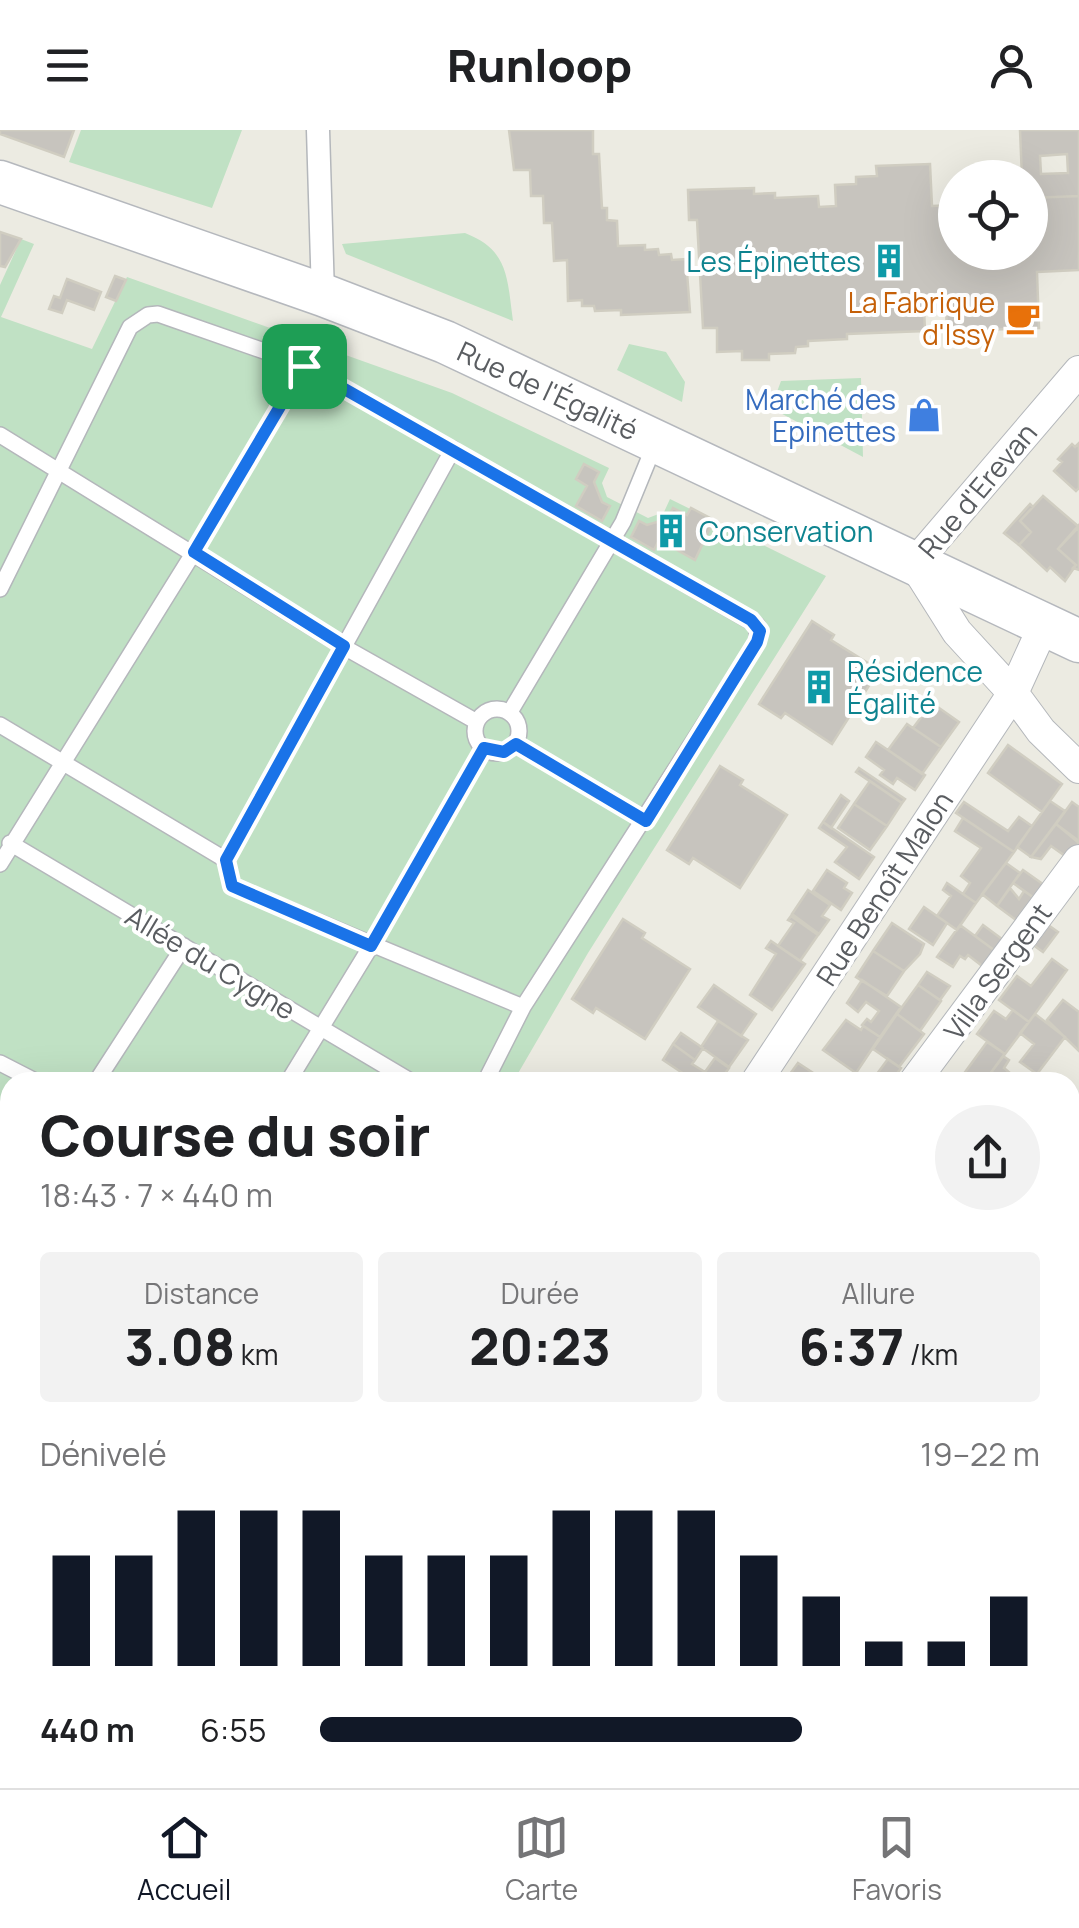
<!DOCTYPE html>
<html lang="fr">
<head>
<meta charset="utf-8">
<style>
  body { margin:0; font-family:Manrope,sans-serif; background:#f2f2f2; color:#202124; height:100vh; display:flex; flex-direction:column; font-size:38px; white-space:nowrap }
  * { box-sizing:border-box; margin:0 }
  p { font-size:32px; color:#757577 }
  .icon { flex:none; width:55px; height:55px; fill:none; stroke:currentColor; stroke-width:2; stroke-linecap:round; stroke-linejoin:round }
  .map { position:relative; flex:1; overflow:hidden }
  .sheet { position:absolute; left:0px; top:942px; width:1080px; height:718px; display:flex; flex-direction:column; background:#fff; border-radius:30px 30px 0 0; box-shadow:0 10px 40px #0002 }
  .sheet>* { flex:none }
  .fabs { position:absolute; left:938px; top:30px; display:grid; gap:20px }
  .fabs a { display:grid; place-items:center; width:110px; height:110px; border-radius:50%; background:#fff; box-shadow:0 10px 40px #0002; font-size:50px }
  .pin { position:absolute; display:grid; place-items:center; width:85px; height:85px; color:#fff; margin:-42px; border-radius:20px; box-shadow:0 5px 15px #0006 }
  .round { display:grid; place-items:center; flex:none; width:105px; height:105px; border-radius:52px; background:#f2f2f2 }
  .overview { display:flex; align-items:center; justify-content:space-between; height:170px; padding:0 40px }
  h1 { font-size:55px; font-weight:800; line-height:75px }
  .figures { display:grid; grid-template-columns:repeat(3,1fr); gap:15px; height:170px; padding:10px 40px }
  .figures div { display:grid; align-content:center; border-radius:10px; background:#f2f2f2; text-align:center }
  .figures b { font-size:50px; font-weight:800 }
  .figures small { font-size:28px; font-weight:400 }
  .figures p { font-size:28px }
  .chart { height:280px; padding:20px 40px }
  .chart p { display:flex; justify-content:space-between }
  .chart svg { width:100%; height:180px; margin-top:10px; stroke:#111827; stroke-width:6 }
  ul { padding:0 40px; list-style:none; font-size:32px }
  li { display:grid; grid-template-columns:160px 120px 1fr; align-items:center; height:75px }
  li i { height:25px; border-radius:12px; background:#111827 }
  header { display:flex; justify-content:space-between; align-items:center; height:130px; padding:0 40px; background:#fff; font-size:45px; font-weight:800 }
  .menu { display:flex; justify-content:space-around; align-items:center; height:140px; border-top:2px solid #e0e0e0; background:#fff; font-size:28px; color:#757577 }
  .menu a { display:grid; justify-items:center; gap:5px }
  .menu .on { color:#111827 }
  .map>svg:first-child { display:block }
  .green { fill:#c0e1c4 }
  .building { fill:#c7c4be; stroke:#d0cdc1; stroke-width:2.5; fill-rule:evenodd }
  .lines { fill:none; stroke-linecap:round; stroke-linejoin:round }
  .service-casing { stroke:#b4b7bb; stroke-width:18 }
  .pedestrian-casing { stroke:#b4b7bb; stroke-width:25 }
  .minor-casing { stroke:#b4b7bb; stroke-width:32 }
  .secondary-casing { stroke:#b5b8bd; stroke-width:45 }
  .service { stroke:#fff; stroke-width:15 }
  .pedestrian { stroke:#fff; stroke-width:22 }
  .minor { stroke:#fff; stroke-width:30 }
  .secondary { stroke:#fff; stroke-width:42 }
  .route-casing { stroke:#fff; stroke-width:20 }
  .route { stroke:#1a73e8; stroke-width:12 }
  .labels { text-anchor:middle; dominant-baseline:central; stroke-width:8; stroke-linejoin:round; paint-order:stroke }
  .culture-label { font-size:28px; fill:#0d838f; stroke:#fff; text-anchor:start }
  .food-label { font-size:28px; fill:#c56008; stroke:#fff; text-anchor:end }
  .street-label { font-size:28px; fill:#5a5d61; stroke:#fff }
  .shop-label { font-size:28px; fill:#366cbe; stroke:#fff; text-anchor:end }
</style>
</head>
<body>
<header><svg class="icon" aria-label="menu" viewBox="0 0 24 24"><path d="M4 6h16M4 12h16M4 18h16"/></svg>Runloop<svg class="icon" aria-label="person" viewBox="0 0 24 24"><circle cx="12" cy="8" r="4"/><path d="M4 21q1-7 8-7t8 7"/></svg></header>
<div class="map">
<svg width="1079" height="1658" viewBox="0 0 1079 1658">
  <rect width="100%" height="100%" fill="#ecebe2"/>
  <path class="green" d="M81,0H242L212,78L69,32Z
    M465,103C509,120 507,148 513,191L346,124L342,114Z
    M21,109L34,114L1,187L92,219L127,147L452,263L609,338L602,353L607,367L648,388L664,382L670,369L826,446L588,823L513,952H10V1552L0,1545V155Z
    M629,214L666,222L685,252L682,272L617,240Z
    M861,248L863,327L771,278L781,251Z"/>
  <path class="building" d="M0,0H74L64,27L0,4Z
    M509,0H593V24H599L602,78H607V90L617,91L618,116L645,115V120L658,119L659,125L671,124L672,130L686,129L690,182L621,185V180L595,181L594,176H582V170L568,171L567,130L554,131L552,93H544L543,66H531L530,40H514Z
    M1020,0H1079V66L1030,68V48H1022ZM1067,24L1068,43L1041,44L1040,26Z
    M930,34L932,76L955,75V122H1030V68L1079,66V140L1037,142L1039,198L947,201L946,179L924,180L925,201L847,204V209L808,211V216L796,217L795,223L769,224V230H742V221L717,222V198H703L697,90H689L688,60L754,58V64L775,63V68L818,66L819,77L836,76L835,55L856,54V47L877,46L876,36Z
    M0,102L21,109L5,137L0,136Z
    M115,146L126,150L116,171L106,167Z
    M67,149L101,162L94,180L67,170L62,183L49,179L54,166L60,168Z
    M1079,313V358L1076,361L1054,341L1062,332L1058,329L1072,314L1075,317Z
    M584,334L599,342L594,352L602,372L610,376L602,391L576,376L587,356L576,349Z
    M1043,366L1079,397L1058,419L1076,435L1065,451L1050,437L1047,441L1019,415L1031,402L1020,391Z
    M1030,374L1033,377L1020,391L1031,402L1019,415L1004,403Z
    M673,378L687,385L691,378L714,390L695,430L659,410L654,420L631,407L639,391L647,395L667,389Z
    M1079,395V440L1073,438L1076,435L1058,419Z
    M812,491L834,505L831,510L879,540L832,614L785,583L781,588L759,574Z
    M932,573L959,592L941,617L913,598Z
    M907,594L941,617L922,644L888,620Z
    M876,612L925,645L915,660L897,648L893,654L880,645L884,640L866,627Z
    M1008,615L1062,654L1042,682L988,643Z
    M720,636L743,650L740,655L787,685L740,758L693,728L689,734L667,720Z
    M859,638L905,669L902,673L856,642Z
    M870,651L902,673L887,696L854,674Z
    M841,665L849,671L831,698L823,692Z
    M1050,671L1065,681L1031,727L1017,717Z
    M964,672L1008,701L1019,687L1032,696L1014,722L956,683Z
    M1072,672L1079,677V711L1056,694Z
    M854,674L887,696L870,720L838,698Z
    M963,688L1014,722L976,773L963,764L970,753L961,746L981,718L955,701Z
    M823,692L874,727L859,749L835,732L847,717L819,698Z
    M1056,694L1079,713L1068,728L1051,716L1041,729L1031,727Z
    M1006,733L1020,743L997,776L982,764Z
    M827,740L847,753L844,758L852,763L841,780L813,761Z
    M1023,740L1047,757L1037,770L1013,753Z
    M947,753L976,773L957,800L937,786L951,766L943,760Z
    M1010,758L1019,769L1024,761L1037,770L1020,793L997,776Z
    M808,760L830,775L822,786L829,790L819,804L792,784Z
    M924,777L947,793L933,815L909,799Z
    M791,786L818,805L800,831L778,816L794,793L788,790Z
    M623,789L645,803L642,808L690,839L645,909L596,878L593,883L572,869Z
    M1044,792L1058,802L1043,822L1029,812Z
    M892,793L924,814L920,824L904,841L873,821Z
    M960,795L998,823L986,839L968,825L965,829L960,826L953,837L937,827Z
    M983,795L1006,812L998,823L975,806Z
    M771,811L805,834L772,880L750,865L776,824L766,818Z
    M873,821L904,841L887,866L856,847Z
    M1052,829L1067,840L1029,892L999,870L1017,846L1031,856Z
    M927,842L950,856L940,870L918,855Z
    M862,850L901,877L880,907L862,895L867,889L871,892L879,881L866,872L858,882L847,873Z
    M714,855L756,884L741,906L698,877Z
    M918,855L941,871L920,901L897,884Z
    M1063,870L1079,882V921L1047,890Z
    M1013,880L1029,892L1005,924L977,904L994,881L1006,889Z
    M897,884L924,904L899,937L873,919Z
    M1035,884L1065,907L1037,944L1020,932L1034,914L1020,903Z
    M846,890L861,900L863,896L880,907L856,943L823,920Z
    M718,891L748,910L729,937L701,917Z
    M681,903L703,918L695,930L673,914Z
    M987,912L1005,924L984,952H974L963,945Z
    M673,914L695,930L692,934L705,942L715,928L729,938L719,952H696L663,930Z
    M1003,926L1009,930L1004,938L1011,944L1004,952H984Z
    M888,929L901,938L891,952H871Z
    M798,933L827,952H802L790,944Z
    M1079,1096V1153L1070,1156V1099Z
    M10,1629V1650H28L23,1658H0V1645Z
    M1076,1631L1079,1633V1658H1058L1063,1650H1070V1640Z
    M203,1650H264L259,1658H215Z
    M346,1650H375L377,1651L373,1658H341Z
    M691,1650H722L717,1658H685Z
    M981,1650H1033L1046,1658H976Z"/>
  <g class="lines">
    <g class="service-casing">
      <path id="service" d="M0,305L344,517L477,592
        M0,459L130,197L148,185L158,184L304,235L757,495V512L523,877L485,952
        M475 601a22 22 0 1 1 44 0a22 22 0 1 1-44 0Z
        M510,582L623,392L655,314
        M0,595L226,730L232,756L523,877
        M515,614L646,691
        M10,713L412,952
        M226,730L453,319
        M0,734L194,422L304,235
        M0,933L37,952
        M96,952L184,816
        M288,952L371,816L484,619
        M0,1112L10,1095
        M0,1195L10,1199
        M0,1375L10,1381
        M0,1428L10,1410"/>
    </g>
    <g class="pedestrian-casing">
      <path id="pedestrian" d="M318,0L323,165"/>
    </g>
    <g class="minor-casing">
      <path id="minor" d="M1079,241L914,434L957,502L1013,563L1041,601L1079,638
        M756,952L1013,563L1044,495
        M914,952L1079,730
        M1070,1246L1079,1253
        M296,1658L301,1650
        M631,1658L637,1650"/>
    </g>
    <g class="secondary-casing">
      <path id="secondary" d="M0,52L323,165L445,212L1079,511"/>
    </g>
    <use href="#service" class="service"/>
    <use href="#pedestrian" class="pedestrian"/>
    <use href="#minor" class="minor"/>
    <use href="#secondary" class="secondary"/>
  </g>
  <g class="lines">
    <g class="route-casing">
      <path id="route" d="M304,236L751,490L760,501L757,512L646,691L516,614L504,622L484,618L371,816L232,756L226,730L344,516L194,422Z"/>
    </g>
    <use href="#route" class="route"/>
  </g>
  <defs>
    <g id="building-bare" transform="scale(2.7)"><path d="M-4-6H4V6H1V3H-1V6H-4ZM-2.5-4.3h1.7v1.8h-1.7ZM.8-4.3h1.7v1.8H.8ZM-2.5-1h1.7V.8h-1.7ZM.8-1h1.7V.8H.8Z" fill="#0f9aa8" stroke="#fff" stroke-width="2.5" paint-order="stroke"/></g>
    <g id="cafe-bare" transform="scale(2.7)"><path d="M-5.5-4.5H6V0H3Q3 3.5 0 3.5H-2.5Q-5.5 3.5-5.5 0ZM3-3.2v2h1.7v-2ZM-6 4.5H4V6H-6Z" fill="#e8710a" stroke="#fff" stroke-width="2.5" paint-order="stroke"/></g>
    <g id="shop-bare" transform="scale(2.7)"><path d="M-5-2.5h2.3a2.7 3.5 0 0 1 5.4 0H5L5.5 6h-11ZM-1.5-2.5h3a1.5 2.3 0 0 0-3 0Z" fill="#3f7fe0" stroke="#fff" stroke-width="2.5" paint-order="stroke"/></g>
  </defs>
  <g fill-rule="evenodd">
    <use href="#building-bare" x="889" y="131"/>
    <use href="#cafe-bare" x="1023" y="188"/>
    <use href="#shop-bare" x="924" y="285"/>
    <use href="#building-bare" x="671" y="401"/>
    <use href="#building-bare" x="819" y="557"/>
  </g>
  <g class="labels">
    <g class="culture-label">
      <text x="861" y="131" text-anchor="end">Les Épinettes</text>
      <text x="699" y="401">Conservation</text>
      <text x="847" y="541">Résidence<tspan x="847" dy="32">Égalité</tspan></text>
    </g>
    <g class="food-label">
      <text x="995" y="172">La Fabrique<tspan x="995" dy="32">d'Issy</tspan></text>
    </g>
    <g class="street-label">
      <text transform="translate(548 260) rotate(25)">Rue de l'Égalité</text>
      <text transform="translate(977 360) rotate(-50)">Rue d'Erevan</text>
      <text transform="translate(884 758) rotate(-57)">Rue Benoît Malon</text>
      <text transform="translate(211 832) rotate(31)">Allée du Cygne</text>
      <text transform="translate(997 841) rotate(-54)">Villa Sergent</text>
    </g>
    <g class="shop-label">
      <text x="896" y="269">Marché des<tspan x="896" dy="32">Epinettes</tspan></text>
    </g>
  </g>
</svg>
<div class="fabs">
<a><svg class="icon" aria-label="locate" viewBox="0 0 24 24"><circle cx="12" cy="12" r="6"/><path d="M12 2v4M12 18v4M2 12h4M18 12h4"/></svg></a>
</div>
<div class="pin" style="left:304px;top:236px;background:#1e9e55"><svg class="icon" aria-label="arrive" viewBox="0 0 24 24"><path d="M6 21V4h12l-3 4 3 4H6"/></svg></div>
<section class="sheet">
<div class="overview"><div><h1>Course du soir</h1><p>18:43 · 7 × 440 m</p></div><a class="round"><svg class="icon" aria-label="share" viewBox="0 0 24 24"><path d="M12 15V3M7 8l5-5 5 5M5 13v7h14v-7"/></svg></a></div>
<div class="figures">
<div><p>Distance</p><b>3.08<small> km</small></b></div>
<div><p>Durée</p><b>20:23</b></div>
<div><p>Allure</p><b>6:37<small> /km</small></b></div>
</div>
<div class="chart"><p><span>Dénivelé</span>19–22 m</p>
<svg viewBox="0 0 160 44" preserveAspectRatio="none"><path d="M5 44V17M15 44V17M25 44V6M35 44V6M45 44V6M55 44V17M65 44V17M75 44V17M85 44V6M95 44V6M105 44V6M115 44V17M125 44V27M135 44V38M145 44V38M155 44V27"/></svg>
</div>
<ul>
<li><b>440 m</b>6:55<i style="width:67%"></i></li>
</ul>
</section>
</div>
<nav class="menu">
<a class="on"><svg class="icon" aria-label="home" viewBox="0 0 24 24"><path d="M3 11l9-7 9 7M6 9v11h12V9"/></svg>Accueil</a>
<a><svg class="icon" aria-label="map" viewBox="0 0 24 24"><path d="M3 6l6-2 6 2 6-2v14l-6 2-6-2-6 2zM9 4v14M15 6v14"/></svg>Carte</a>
<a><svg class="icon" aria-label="saved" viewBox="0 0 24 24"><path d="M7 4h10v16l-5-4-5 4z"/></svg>Favoris</a>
</nav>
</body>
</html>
